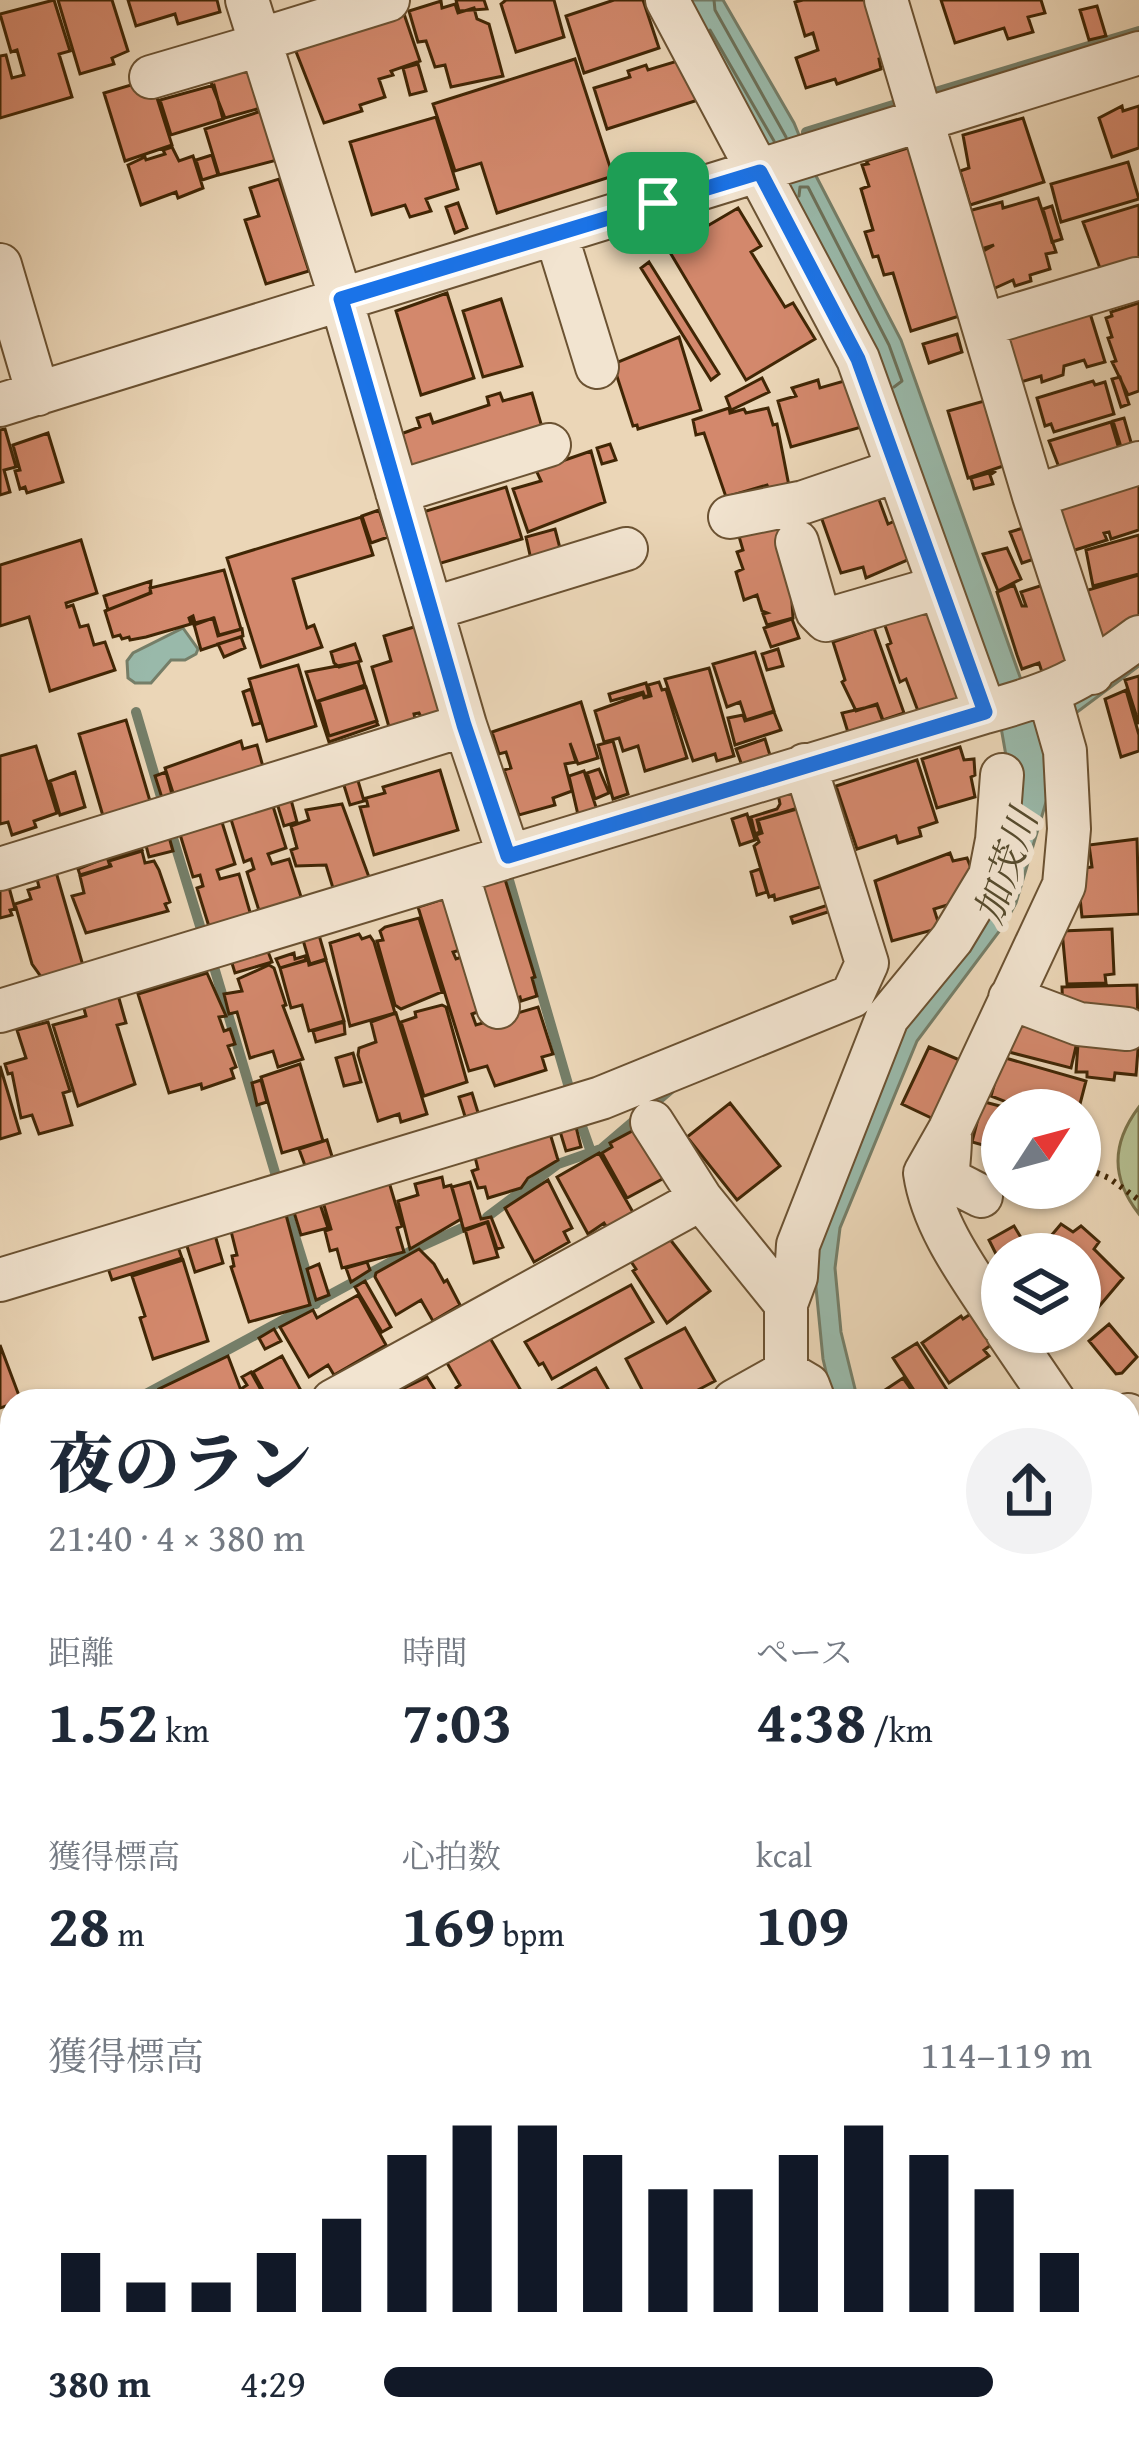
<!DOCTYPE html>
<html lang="ja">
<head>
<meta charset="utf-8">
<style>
  body { margin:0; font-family:"Gentium Book Plus","Noto Serif JP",serif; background:#f2f2f3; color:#1f2937; height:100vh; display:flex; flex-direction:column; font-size:45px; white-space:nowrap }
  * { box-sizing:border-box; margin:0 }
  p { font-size:39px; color:#747a83 }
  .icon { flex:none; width:66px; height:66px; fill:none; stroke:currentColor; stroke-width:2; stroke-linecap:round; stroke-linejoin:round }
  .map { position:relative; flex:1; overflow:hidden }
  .details { position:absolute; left:0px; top:1389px; width:1140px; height:1062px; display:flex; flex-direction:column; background:#fff; border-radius:36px 36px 0 0; box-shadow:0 3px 9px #0004 }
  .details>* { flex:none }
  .needle { width:78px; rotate:54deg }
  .fabs { position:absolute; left:981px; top:1089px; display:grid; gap:24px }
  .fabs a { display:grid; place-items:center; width:120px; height:120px; border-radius:50%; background:#fff; box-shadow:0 3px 9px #0004; font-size:60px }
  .pin { position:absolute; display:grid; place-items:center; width:102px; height:102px; color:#fff; margin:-51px; border-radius:24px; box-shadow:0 6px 18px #0006 }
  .round { display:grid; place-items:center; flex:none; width:126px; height:126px; border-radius:63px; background:#f2f2f3 }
  .overview { display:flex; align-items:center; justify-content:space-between; height:204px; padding:0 48px }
  h1 { font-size:66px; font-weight:800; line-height:90px }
  .stats { display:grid; grid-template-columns:repeat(3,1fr); gap:18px; height:204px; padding:12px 48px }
  .stats div { display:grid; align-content:center }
  .stats b { font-size:60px; font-weight:800 }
  .stats small { font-size:33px; font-weight:400 }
  .stats p { font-size:33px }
  .chart { height:336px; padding:24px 48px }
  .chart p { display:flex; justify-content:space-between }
  .chart svg { width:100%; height:216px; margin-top:12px; stroke:#111827; stroke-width:6 }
  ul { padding:0 48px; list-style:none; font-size:39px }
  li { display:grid; grid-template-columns:192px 144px 1fr; align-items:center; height:90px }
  li i { height:30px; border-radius:15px; background:#111827 }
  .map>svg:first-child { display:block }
  .green { fill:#b5be90; stroke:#7a724a; stroke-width:3 }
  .water { fill:#99b9aa; stroke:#757e68; stroke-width:3 }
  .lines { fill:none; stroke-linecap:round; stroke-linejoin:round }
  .shore { stroke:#6c7058; stroke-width:3 }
  .stream { stroke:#757e68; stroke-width:10 }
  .building { fill:#d3886c; stroke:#402605; stroke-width:3 }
  .minor-casing { stroke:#6b5232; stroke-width:46 }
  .path { stroke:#402605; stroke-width:6; stroke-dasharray:3 6; stroke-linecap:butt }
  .minor { stroke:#f2e4d0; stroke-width:42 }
  .route-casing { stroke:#fff; stroke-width:24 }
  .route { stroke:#1a73e8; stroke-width:15 }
  .labels { text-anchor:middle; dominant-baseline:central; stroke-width:12; stroke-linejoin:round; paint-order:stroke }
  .water-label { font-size:39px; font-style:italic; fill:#564b2e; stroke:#f2e4d0 }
</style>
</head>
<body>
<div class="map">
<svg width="1139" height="2451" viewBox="0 0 1139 2451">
  <rect width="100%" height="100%" fill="#ebd6b7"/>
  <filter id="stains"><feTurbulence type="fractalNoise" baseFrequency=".00167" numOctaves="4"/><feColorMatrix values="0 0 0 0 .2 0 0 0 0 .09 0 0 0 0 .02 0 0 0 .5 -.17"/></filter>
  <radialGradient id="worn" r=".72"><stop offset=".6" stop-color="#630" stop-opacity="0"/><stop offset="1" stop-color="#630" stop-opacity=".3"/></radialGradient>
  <path class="green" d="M1139,1107V1214C1111,1178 1111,1144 1139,1107Z"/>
  <path class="water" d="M679,0H723L794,123L815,174L901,340L1025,691L1139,650V666L1049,733L1052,782L1016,903L1004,925L917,1041L840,1228L835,1268L841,1332L858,1401H833L823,1359L813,1257L898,1029L978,926L1008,767L999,716Z
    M183,628L198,649L196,654L185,660H171L151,683H135L128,678L127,661L133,653Z"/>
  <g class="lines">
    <path class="shore" d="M714,0L715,10L786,137
      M710,30L774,141
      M799,196L800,187H808L889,345L902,381L894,387"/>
    <path class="stream" d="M932,93L1139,31
      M806,132L906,101
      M136,712L164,807
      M169,825L204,939
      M506,870L572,1098
      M211,957L279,1186
      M578,1115L591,1152
      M285,1204L316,1304
      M487,1217L558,1164L601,1149L670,1090
      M133,1401L413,1250L462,1228
      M0,1474L12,1467"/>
  </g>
  <path class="building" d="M54,0L70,51L59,54L72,97L0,118V56L6,55L12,78L24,75L17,50L11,52L0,14Z
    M58,0H112L128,51L112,58L114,64L80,74Z
    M128,0H217L220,12L178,24L175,14L136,26Z
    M456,0H484L487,9L459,11Z
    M506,0H554L564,37L516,52L501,4Z
    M614,0H643L659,48L584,73L566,16Z
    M803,0H868L885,57L879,59L881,69L837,84L835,79L806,88L796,58L818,50L813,33L805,36L795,2Z
    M941,0H1041L1045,13L1028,17L1033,32L1008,39L1004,28L955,43Z
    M441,1L442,8L455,4L458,13L474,8L477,19L489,24L503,76L451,87L445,65L435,67L426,41L418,42L409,11Z
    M1097,6L1106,36L1089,40L1080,10Z
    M402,8L420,61L391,71L393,75L379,79L385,97L360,105L362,111L324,123L293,44Z
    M575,59L613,176L497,213L481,163L455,171L433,104Z
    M684,59L698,100L607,129L594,88L630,77L628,71L646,65L648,70Z
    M251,63L264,107L225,118L208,75Z
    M418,64L426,91L410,95L403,68Z
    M151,79L172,145L125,161L104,93Z
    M214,85L223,119L171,135L160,100Z
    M1122,106L1123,111L1139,106V148L1112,157L1099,118Z
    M268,109L281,159L219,175L205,129Z
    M436,117L458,189L426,199L431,211L410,217L405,205L372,215L350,142Z
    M1023,118L1044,182L970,205L960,171L969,168L963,135Z
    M914,146L969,313L911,331L893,273L884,275L878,256L873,257L865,232L873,230L861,189L869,186L862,165L868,164L866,161Z
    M172,147L179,161L193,156L203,188L178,198L176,192L141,205L128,165L145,157L146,160L165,154L163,150Z
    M212,155L218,175L202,180L196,160Z
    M1128,162L1139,199L1061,222L1051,184Z
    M279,179L309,271L266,284L245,220L259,216L250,188Z
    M1038,198L1056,252L1046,254L1050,269L1030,275L1031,281L1015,286L1013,280L984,293L973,257L994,245L975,251L961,213L1002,202L1003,208Z
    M458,203L467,228L455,233L446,207Z
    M1139,205V259L1101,271L1083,222Z
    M1052,206L1062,239L1052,242L1043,209Z
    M738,208L761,246L751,252L785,307L793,303L815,339L746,380L668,249Z
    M649,262L719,374L711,380L641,268Z
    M447,293L474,378L421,395L396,311Z
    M501,299L522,366L483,377L463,311Z
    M1139,303V391L1128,395L1112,362L1116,361L1108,338L1112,337L1106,318L1112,316L1111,312Z
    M1089,310L1105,362L1087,367L1084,360L1064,366L1063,375L1042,382L1041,376L1021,382L1006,334Z
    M957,334L962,352L929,363L923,344Z
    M679,337L701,410L638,429L637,425L633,426L613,364Z
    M1120,377L1129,404L1121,407L1112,379Z
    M762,378L769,392L731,410L726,397Z
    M851,379L865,426L791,447L778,401L796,396L792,388L818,380L820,388Z
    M1093,381L1095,385L1105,382L1114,414L1054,432L1051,424L1045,426L1037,398Z
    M500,393L503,401L532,393L544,434L409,473L398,435L420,427L417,418L430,414L433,423L489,405L487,397Z
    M995,398L1012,463L968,478L948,411Z
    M729,408L730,413L744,409L746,413L768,408L773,425L777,424L789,486L770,492L767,485L726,497L704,433L696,435L693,420Z
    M1124,418L1135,456L1125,460L1113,421Z
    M1111,422L1122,459L1063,478L1049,441Z
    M5,429L16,467L4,470L10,492L0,495V430Z
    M48,433L63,482L27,493L25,487L20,489L15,471L20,470L13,445Z
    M610,444L616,460L602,464L597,448Z
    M591,451L605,502L528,532L513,489L541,481L536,470Z
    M996,471L990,475L993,484L974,489L971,478Z
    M1139,472V530L1111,539L1109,532L1104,533L1107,540L1062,554L1048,505Z
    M506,487L522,539L438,564L423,512Z
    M877,494L888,524L897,520L910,559L866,578L863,567L841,573L819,511Z
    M379,510L388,537L371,543L362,516Z
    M361,517L373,555L293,579L307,628L314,625L322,647L261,667L227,558Z
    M777,520L802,599L792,602L793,618L767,625L763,614L767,613L762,611L757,595L744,600L736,572L743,569L737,552L743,550L738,533Z
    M1033,525L1043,556L1022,563L1010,532Z
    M555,529L562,556L532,564L526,537Z
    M1139,535V574L1093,586L1086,550Z
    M81,540L97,593L66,603L67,607L73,605L80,627L88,625L94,645L105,642L115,670L50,691L29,617L0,626V565Z
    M1007,548L1021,579L998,591L983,554Z
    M224,570L241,629L219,635L214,618L195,623L193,616L189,618L191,624L146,637L130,640L129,637L122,639L120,635L113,637L105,611L151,593L150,588Z
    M1139,575V626L1094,649L1078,593Z
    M151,581L150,593L108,610L104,596Z
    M1014,585L1022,606H1026L1021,592L1043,585L1075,657L1044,678L1039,663L1022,669L1017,655L997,592Z
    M926,601L966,701L921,719L906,679L900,682L887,645L891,643L882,617Z
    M192,617L194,625L213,618L218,636L242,629L243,636L201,650Z
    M792,619L799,638L771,647L764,628Z
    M424,624L449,713L424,723L419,713L414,714L417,726L391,734L372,667L391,661L384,636Z
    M874,628L904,713L883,720L877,704L856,711L842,682L845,680L833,642Z
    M241,637L245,648L224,657L218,644Z
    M355,644L361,661L339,667L334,663L331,652Z
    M778,649L783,666L767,670L762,654Z
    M755,652L774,711L746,720L740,702L727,707L713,664Z
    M358,662L365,685L318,701L329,736L376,721L378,725L329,742L306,672Z
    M298,665L316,726L267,741L249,679Z
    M709,668L734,756L717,761L715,754L693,761L665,679Z
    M1139,676V724L1125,680Z
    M659,682L662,690L666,689L687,758L645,771L638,746L623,751L619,738L604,742L595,711L643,694L644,698L651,696L648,685Z
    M646,683L649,695L645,697L643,692L611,701L609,694Z
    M366,687L377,721L329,736L319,701Z
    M251,689L261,723L253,725L243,692Z
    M1126,690L1139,735V751L1121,757L1105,699Z
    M581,702L598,758L578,764L570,743L576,762L565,764L572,791L553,798L555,805L519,815L504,770L511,768L506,752L499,754L492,732Z
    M877,705L886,730L851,742L842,713Z
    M774,712L781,730L735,745L728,718L743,715L745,721Z
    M126,720L150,801L103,816L79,734Z
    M765,739L773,765L745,774L736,749Z
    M241,741L243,749L257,745L265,774L175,799L165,768Z
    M613,741L628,794L613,799L598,745Z
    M36,746L57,813L34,821L36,827L12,835L8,822L0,824V756Z
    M960,747L964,760L974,759L975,775L971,777L975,797L937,808L922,759Z
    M917,760L937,822L919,828L921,836L898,843L896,836L857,849L836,786Z
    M599,769L609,793L595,799L587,773Z
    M440,770L458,830L374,855L360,807L368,806L366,798L385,793L383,787Z
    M584,771L598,813L579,819L569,776Z
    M75,772L85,807L60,815L50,781Z
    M166,772L173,798L163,801L155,776Z
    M356,774L364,801L350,805L342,779Z
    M792,789L798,808L757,820L760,832L755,834L751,817L777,809L780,804L778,794Z
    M290,796L297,822L284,826L276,800Z
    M272,803L286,848L268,854L272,864L289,859L303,903L261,917L247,872L254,869L251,859L244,862L230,816Z
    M342,804L373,888L336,898L326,865L296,866L291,850L297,848L291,826L309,820L306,810Z
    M804,807L827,885L775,900L774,895L769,897L754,846L759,842L756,835L762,833L758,820Z
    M747,814L755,840L740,845L732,819Z
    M221,819L235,864L217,870L220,879L239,874L252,919L211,933L197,888L203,886L200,875L193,877L179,831Z
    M167,830L173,851L149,857L144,838Z
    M1137,839L1139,914L1082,917L1077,869L1092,867L1089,845Z
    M139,844L142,850L108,860L110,866L80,875L78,869Z
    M142,851L145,863L154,861L159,870L170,902L165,904L168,911L86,933L72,896L84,893L80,876L111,866L109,861Z
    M950,853L953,861L967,858L975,878L964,900L934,909L940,928L892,941L875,881Z
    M54,865L84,969L42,978L32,964L15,904L31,899L28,890L39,887L35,871Z
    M760,869L767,892L757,895L751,872Z
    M504,876L535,977L532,978L537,996L521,1001L520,997L504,1002L469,887Z
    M7,880L15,909L10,910L12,915L0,918V882Z
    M459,894L475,946L453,952L456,959L477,952L494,1006L472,1014L476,1025L538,1007L553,1054L542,1057L546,1070L495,1086L487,1066L469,1071L418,907Z
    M831,904L834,910L793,923L791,917Z
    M419,918L442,992L401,1009L395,1005L377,941L383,940L380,931L385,927Z
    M1112,929L1114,974L1105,975L1106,983L1067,984L1062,931Z
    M359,934L362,939L370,936L374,942L395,1013L350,1026L330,943Z
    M319,935L326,959L310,964L303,940Z
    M267,949L272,962L235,973L231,960Z
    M294,953L295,959L305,956L306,960L280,968L276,959Z
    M308,960L309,965L326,960L344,1021L309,1031L302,1005L291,1008L280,968Z
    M269,965L274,968L286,1005L283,1006L303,1059L278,1067L273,1051L250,1058L237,1012L229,1014L224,994L242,991L238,979Z
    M207,973L226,1016L219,1017L224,1031L230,1029L235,1044L228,1046L236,1067L231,1069L234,1078L202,1089L201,1084L169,1093L138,994Z
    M1137,985L1138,1023L1063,1013L1062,987Z
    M118,995L126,1023L117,1025L135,1084L78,1106L53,1025L86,1016L83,1005Z
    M442,1005L446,1007L467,1082L424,1096L401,1022L416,1017L415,1012Z
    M396,1013L427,1114L401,1122L399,1114L378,1121L358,1055L359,1048L376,1042L371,1022Z
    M1016,1014L1080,1029L1071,1068L1001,1050Z
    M48,1022L70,1091L63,1093L72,1125L39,1134L32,1115L21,1118L12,1073L8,1074L5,1064L26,1058L17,1030Z
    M344,1022L345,1034L316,1042L313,1031Z
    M1139,1037L1136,1075L1115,1073L1114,1080L1087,1077V1072H1076L1078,1044Z
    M929,1047L969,1064L940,1122L902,1104Z
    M353,1053L361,1082L344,1086L336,1058Z
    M1002,1057L1086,1081L1080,1104L1067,1105L1068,1101L1059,1098L1055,1110H1027L991,1096Z
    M300,1064L323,1141L282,1153L261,1077Z
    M0,1066L20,1133L0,1139Z
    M261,1080L267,1102L257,1105L252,1083Z
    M472,1093L480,1119L467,1123L459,1097Z
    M977,1100L1015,1110H1002L1001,1150L972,1142L980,1111Z
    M730,1103L780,1166L737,1200L687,1137Z
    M575,1123L581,1147L566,1151L559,1128Z
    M636,1129L668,1176L627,1198L602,1153L612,1147L610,1143Z
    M549,1130L558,1160L528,1178L521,1188L488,1198L485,1187L478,1188L472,1171L478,1169L474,1153Z
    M327,1140L335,1166L308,1174L299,1149Z
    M599,1153L634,1214L608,1229L604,1223L588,1234L557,1177Z
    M442,1177L444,1187L451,1185L461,1219L410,1249L398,1201L418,1195L415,1184Z
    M548,1180L572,1228L564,1232L569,1242L534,1262L505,1208Z
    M389,1182L402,1226L397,1228L404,1252L342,1268L337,1249L330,1251L325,1231L331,1229L323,1202Z
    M470,1182L481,1219L491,1217L503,1247L497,1249L488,1222L464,1231L452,1187Z
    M319,1201L328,1228L301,1235L293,1209Z
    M285,1211L310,1305L249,1322L231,1267L234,1266L232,1256L237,1255L230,1227Z
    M487,1222L498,1257L474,1263L465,1229Z
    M1061,1224L1073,1232L1081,1226L1099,1242L1094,1249L1123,1278L1086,1322L1080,1321V1254H1042L1039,1250Z
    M1014,1226L1031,1254H1002V1266L989,1240Z
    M215,1235L223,1263L195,1272L186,1243Z
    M669,1238L710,1291L667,1323L633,1271L636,1269L630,1260Z
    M177,1244L182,1258L112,1280L107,1265Z
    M419,1249L434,1264L444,1282L447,1280L460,1305L433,1321L421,1300L396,1315L375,1277L376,1273Z
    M183,1260L208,1341L153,1359L140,1318L145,1316L132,1276Z
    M367,1262L370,1270L351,1282L346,1268Z
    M319,1264L329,1295L316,1300L307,1269Z
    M365,1281L391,1327L382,1332L355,1287Z
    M631,1285L653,1322L552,1379L543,1363L539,1365L525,1342Z
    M358,1295L386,1345L334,1375L328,1365L309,1377L280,1327L313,1310L317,1318Z
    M975,1311L995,1342L984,1350L989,1356L949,1383L922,1343L961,1316L963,1319Z
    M1109,1324L1137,1357L1122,1373L1116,1374L1089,1341Z
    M685,1328L715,1381L677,1401H648L626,1359Z
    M274,1329L281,1341L265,1349L259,1338Z
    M490,1338L523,1394L522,1401H463L456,1388L460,1385L447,1363Z
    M917,1343L949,1393L945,1401H921L893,1358Z
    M0,1345L21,1401L0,1408Z
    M228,1356L245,1401H165L159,1389Z
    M282,1356L304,1396L294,1401H269L253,1372Z
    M596,1368L615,1401H550L547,1396Z
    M251,1372L267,1401H247L241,1389L247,1385L242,1377Z
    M427,1377L442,1401H393L390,1395Z
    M903,1378L919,1401H875L873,1398Z
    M12,1546V1576L7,1579L0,1569V1553Z
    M1128,1562L1139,1582L1134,1585L1139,1596V1642L1128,1648Z
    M12,1606V1681L11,1682L0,1659V1612Z
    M6,1782L12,1796V1808L6,1811L0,1797V1784Z
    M10,1828L12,1929L0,1935V1833Z
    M1139,2312V2415L1128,2399V2320Z
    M1139,2418V2442L1127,2451H1027L1019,2439H1128V2426Z
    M295,2439H334L325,2451H286Z"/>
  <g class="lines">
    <g class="minor-casing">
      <path id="minor" d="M247,0L341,299L465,725
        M667,0L858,359L985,712C1056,693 1080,681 1139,637
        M886,0L1034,496L1092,673
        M259,40L388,0
        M151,77L260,45
        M556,234L597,367
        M0,265L38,394
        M983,325L1136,279
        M0,405L1139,53
        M397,492L549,445
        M1034,496L1139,463
        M730,517L804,502L898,470
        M797,542L817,611L826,620L940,587
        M431,609L626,549
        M0,869L465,725L509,856
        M457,873L498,1007
        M1010,998L1079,1024L1127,1029
        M0,1011L985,712
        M652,1122L701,1199L786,1304V1372L734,1401
        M950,1136C950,1181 937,1174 981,1196
        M0,1280L601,1098L852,996L867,963L805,765
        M786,1304L796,1277L798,1245L887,1018L952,939L990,876L997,840L1002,775
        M1002,1324C973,1279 933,1228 925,1173L950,1129L1064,885L1069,829L1065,751L1049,695
        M1007,1332L1054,1401
        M786,1372L808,1385L814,1401
        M333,1401L701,1199
        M1128,1415L1139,1425
        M0,1596L12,1590
        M1128,1706L1139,1700
        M1128,1907L1139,1926
        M0,1952L12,1947
        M1128,2214L1139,2208
        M0,2367L12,2387
        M44,2439L52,2451
        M348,2451L356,2439
        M416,2451L424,2439
        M665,2451L685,2439"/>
    </g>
    <path class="path" d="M1080,1166L1109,1178L1139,1200"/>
    <use href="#minor" class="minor"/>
  </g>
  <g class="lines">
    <g class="route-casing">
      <path id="route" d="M760,172L858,359L985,712L508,856L464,725L341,299Z"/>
    </g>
    <use href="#route" class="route"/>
  </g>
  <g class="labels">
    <g class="water-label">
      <text transform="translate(1005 866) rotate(-71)">加茂川</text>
    </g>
  </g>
  <rect width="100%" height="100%" filter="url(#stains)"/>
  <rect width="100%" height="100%" fill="url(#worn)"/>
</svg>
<div class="fabs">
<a><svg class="needle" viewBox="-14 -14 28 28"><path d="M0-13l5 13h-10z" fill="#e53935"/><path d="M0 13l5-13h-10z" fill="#747a83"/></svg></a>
<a><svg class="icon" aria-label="layers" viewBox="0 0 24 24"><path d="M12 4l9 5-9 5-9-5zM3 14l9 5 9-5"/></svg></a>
</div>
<div class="pin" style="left:658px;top:203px;background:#1e9e55"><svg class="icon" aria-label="arrive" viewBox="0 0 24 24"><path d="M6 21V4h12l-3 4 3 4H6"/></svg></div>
<section class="details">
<div class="overview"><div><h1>夜のラン</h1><p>21:40 · 4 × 380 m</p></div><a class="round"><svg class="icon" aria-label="share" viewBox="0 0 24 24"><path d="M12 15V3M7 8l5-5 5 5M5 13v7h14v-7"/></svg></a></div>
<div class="stats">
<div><p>距離</p><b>1.52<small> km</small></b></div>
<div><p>時間</p><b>7:03</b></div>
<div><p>ペース</p><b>4:38<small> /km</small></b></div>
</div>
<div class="stats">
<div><p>獲得標高</p><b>28<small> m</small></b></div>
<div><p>心拍数</p><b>169<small> bpm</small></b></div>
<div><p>kcal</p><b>109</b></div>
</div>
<div class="chart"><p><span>獲得標高</span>114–119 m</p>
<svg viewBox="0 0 160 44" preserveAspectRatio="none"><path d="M5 44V32M15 44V38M25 44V38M35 44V32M45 44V25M55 44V12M65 44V6M75 44V6M85 44V12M95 44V19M105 44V19M115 44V12M125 44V6M135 44V12M145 44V19M155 44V32"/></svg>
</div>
<ul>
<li><b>380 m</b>4:29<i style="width:86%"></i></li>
</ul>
</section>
</div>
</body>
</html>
